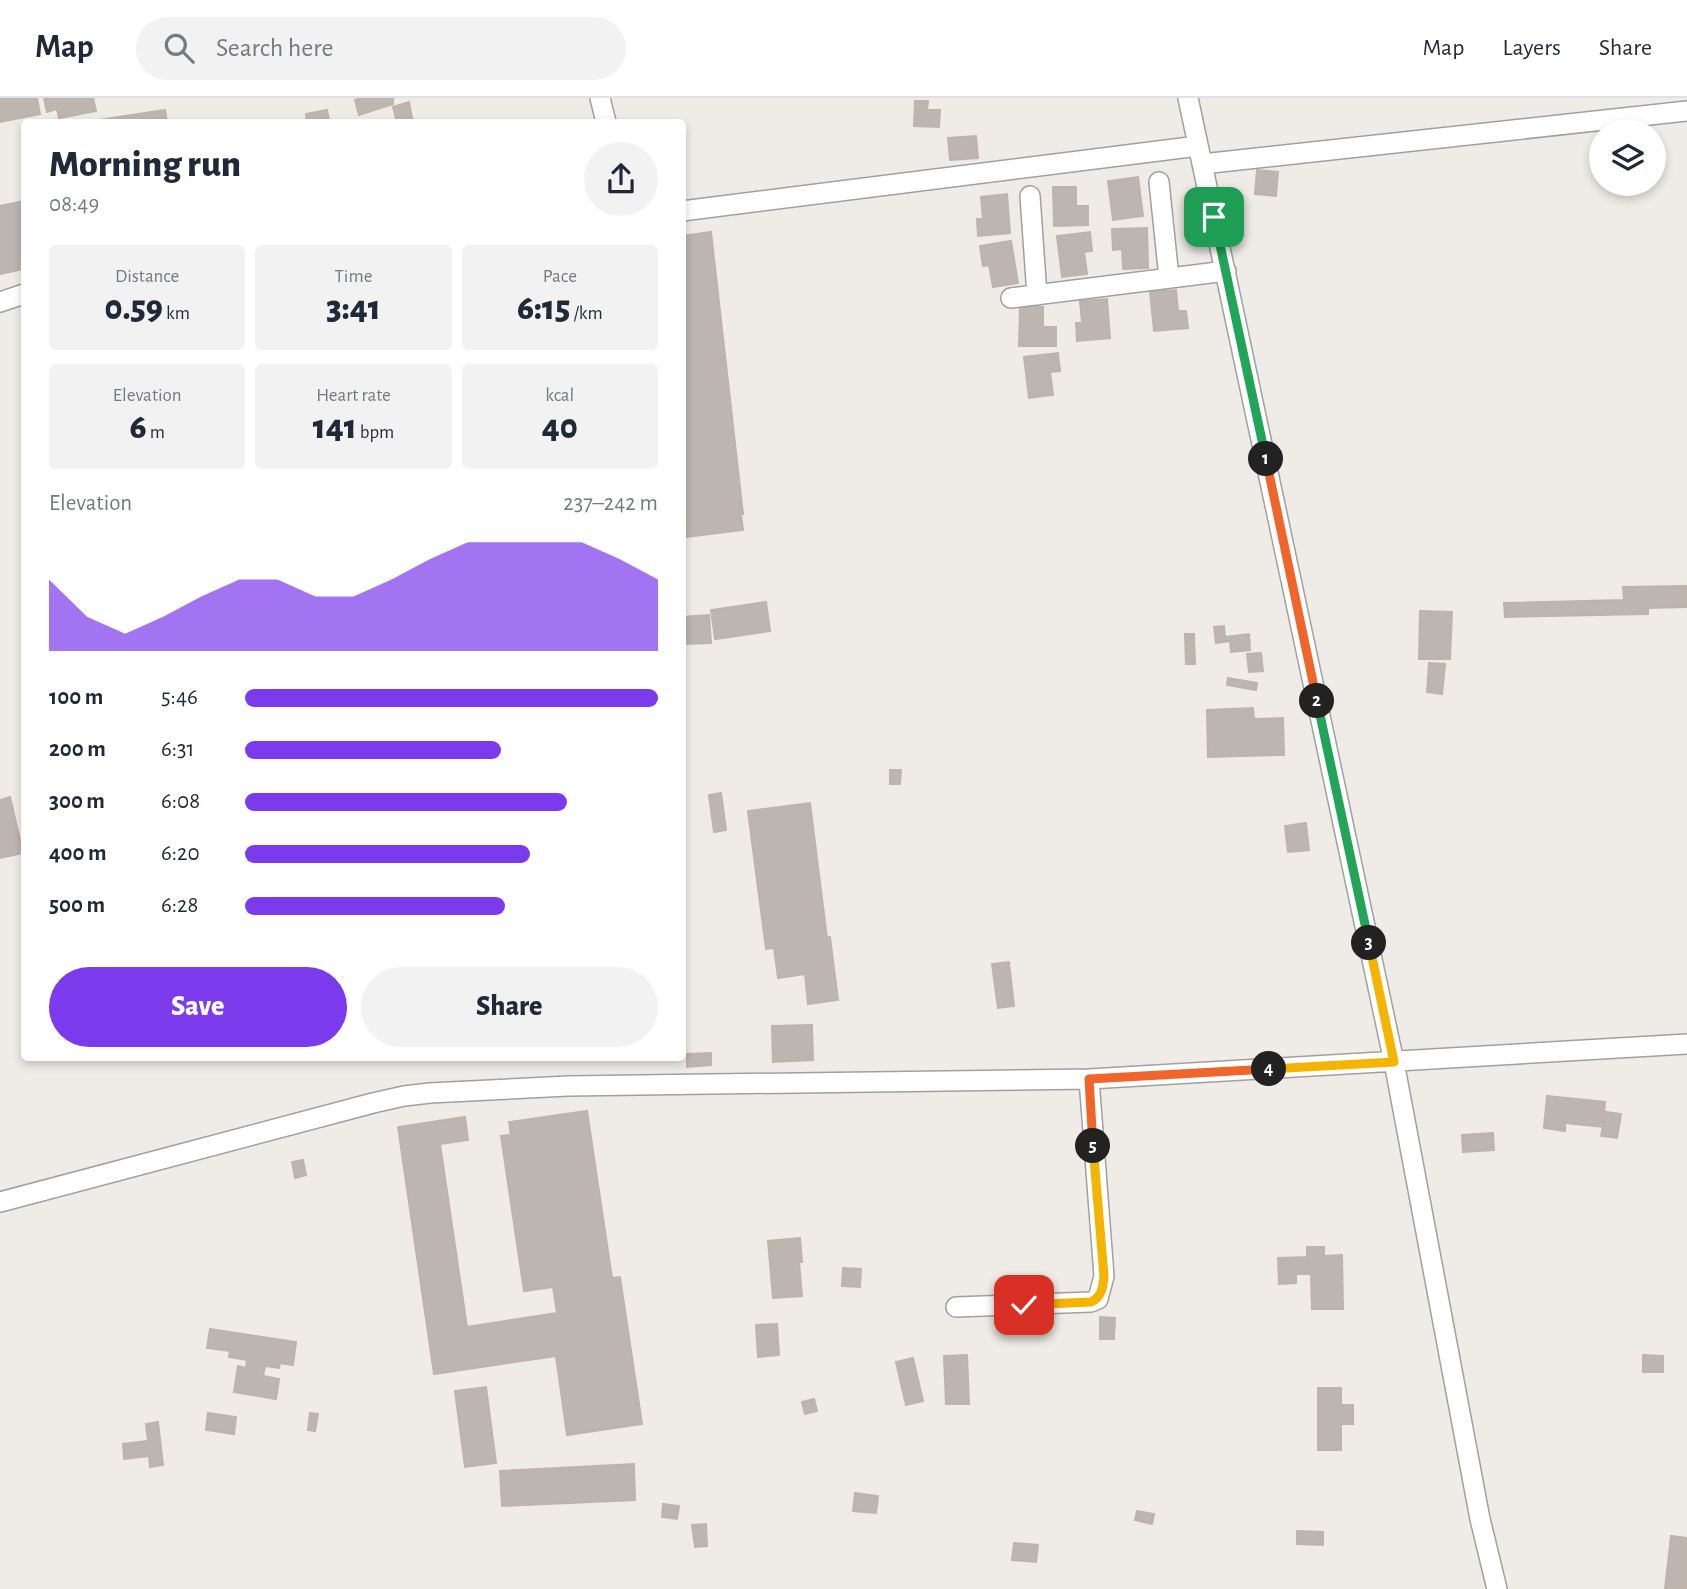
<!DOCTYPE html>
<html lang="en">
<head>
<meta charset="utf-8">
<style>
  body { margin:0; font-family:"Alegreya Sans",sans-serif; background:#f2f2f3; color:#1f2937; height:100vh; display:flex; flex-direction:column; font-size:26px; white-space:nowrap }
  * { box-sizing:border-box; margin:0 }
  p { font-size:23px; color:#747a83 }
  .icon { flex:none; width:38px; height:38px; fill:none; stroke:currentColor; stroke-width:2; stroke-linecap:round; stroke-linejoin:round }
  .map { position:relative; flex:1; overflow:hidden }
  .drawer { position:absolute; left:21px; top:21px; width:665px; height:942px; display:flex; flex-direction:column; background:#fff; border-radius:7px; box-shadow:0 4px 10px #0003 }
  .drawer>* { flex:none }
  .tools { position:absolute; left:1589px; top:21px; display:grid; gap:14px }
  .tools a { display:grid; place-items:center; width:77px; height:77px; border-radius:50%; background:#fff; box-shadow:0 4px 10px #0003; font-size:35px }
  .pin { position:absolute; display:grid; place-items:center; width:60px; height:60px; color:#fff; margin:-30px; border-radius:14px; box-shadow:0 4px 10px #0006 }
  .km { position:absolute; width:35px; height:35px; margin:-18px; border-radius:50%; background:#222; color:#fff; font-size:19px; line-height:35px; text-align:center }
  .round { display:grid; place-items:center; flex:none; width:74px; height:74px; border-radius:37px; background:#f2f2f3 }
  .summary { display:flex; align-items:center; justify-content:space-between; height:119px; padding:0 28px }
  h1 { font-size:38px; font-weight:800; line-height:52px }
  .figures { display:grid; grid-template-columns:repeat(3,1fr); gap:10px; height:119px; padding:7px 28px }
  .figures div { display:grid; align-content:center; border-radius:7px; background:#f2f2f3; text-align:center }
  .figures b { font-size:35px; font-weight:800 }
  .figures small { font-size:19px; font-weight:400 }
  .figures p { font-size:19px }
  .chart { height:196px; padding:14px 28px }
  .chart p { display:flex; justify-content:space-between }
  .chart svg { width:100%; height:126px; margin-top:7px; fill:#7c3aed; opacity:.7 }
  .action { display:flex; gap:14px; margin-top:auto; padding:14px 28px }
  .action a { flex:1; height:80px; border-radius:42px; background:#7c3aed; color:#fff; font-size:28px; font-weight:800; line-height:80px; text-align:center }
  .action a+a { background:#f2f2f3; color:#1f2937 }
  ul { padding:0 28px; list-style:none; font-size:23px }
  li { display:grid; grid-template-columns:112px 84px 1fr; align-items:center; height:52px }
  li i { height:18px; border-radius:9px; background:#7c3aed }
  header { display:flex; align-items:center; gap:42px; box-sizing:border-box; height:98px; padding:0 35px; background:#fff; border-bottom:2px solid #e0e1e3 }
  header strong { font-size:33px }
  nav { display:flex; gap:38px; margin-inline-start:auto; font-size:24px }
  .search { width:490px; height:63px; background:#f2f2f3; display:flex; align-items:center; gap:18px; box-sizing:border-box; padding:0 24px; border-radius:38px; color:#747a83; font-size:26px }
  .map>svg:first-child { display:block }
  .building { fill:#bcb5b0; stroke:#bfb3aa; stroke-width:2 }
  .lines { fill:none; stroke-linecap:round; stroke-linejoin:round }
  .minor-casing { stroke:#a0a0a0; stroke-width:22 }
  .minor { stroke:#fff; stroke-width:19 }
  .split-1-casing { stroke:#fff; stroke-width:14 }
  .split-2-casing { stroke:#fff; stroke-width:14 }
  .split-3-casing { stroke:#fff; stroke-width:14 }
  .split-4-casing { stroke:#fff; stroke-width:14 }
  .split-5-casing { stroke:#fff; stroke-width:14 }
  .split-6-casing { stroke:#fff; stroke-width:14 }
  .split-1 { stroke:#22a559; stroke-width:9 }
  .split-2 { stroke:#f0652b; stroke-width:9 }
  .split-3 { stroke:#22a559; stroke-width:9 }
  .split-4 { stroke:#f5b400; stroke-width:9 }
  .split-5 { stroke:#f0652b; stroke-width:9 }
  .split-6 { stroke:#f5b400; stroke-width:9 }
</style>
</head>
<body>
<header>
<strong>Map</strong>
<div class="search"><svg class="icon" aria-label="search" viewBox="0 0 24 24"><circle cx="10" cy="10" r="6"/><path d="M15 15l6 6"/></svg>Search here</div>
<nav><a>Map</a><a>Layers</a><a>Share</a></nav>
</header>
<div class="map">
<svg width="1687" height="1491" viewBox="0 0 1687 1491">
  <rect width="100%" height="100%" fill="#efece7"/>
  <path class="building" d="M0,0H37L40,16L0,24Z
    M44,0H93L96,13L59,20L57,11L47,14Z
    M363,0H393V6L359,17L355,2Z
    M915,3H928L927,12H940L939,29L914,28Z
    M409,4L412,20L397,24L393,9Z
    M165,12L167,24H86Z
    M327,12L329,22L307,24L306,16Z
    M976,38L978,60L950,62L948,40Z
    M1257,72L1278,74L1276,98L1255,96Z
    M1138,79L1143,118L1113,122L1108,83Z
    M1053,89H1076V108H1088V127L1054,128Z
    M1007,96L1010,135L978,138L977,121H983L981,99Z
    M24,103V171L0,176V108Z
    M1147,130L1148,170L1123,171L1122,151L1113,152L1112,131Z
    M711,134L743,416H741L743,432L687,439L686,427L682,428V138Z
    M1090,134L1092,153L1084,154L1087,176L1062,179L1057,138Z
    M1011,143L1018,185L993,189L989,167L983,168L980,148Z
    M1176,192L1178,213H1186L1188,230L1154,233L1150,194Z
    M1107,201L1110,240L1077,243L1076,225H1082L1080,203Z
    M1020,209H1043V229H1056V248H1019Z
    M1058,255L1060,273L1050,274L1053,297L1029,300L1024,259Z
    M1687,488V509L1648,510V516L1505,519L1504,505L1624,502L1623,489Z
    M766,504L770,533L715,541L711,512Z
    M1420,513L1452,514L1450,561H1419Z
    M709,517L711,545L682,546V519Z
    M1224,528L1225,539L1249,536L1250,552L1231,554L1230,543L1216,545L1214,529Z
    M1185,536H1194L1195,566H1186Z
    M1261,555L1263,573L1249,574L1247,556Z
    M1429,565L1445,566L1442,596L1427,594Z
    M1228,580L1257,585L1256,592L1227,587Z
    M1253,610L1254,621L1283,620L1284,657L1208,659L1207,612Z
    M890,672H901L900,686H890Z
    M721,695L726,732L714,734L709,697Z
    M10,699L23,755L0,760V702Z
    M810,705L827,840L830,839L838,902L808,906L805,876L778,880L774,850L766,851L748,713Z
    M1306,725L1309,752L1288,754L1285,728Z
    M1009,864L1014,908L998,910L992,866Z
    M812,927L813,962L773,964L772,928Z
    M711,955V967L687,969V956Z
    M1547,998L1605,1004L1603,1029L1565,1025V1033L1544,1030Z
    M587,1013L612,1180L620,1179L642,1326L567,1337L556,1258L434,1276L398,1029L465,1019L468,1042L440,1046L467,1229L557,1215L553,1189L524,1193L501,1038L511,1037L509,1024Z
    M1606,1014L1621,1016L1617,1040L1601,1038Z
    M1493,1035L1494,1052L1463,1054L1462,1037Z
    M303,1062L306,1077L295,1080L292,1064Z
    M800,1140L802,1164H799L802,1198L773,1200L768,1143Z
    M1307,1149H1324V1158L1342,1157L1343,1211H1312L1311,1176H1296V1185L1279,1186L1278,1160L1307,1159Z
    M843,1170L861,1171L860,1189L842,1188Z
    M1100,1219L1115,1220L1114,1241H1100Z
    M777,1226L779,1257L758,1259L756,1227Z
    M210,1231L296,1244L293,1267L280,1265L279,1270L265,1268L263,1278L279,1281L276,1301L234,1294L238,1268L246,1270L247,1262L229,1259L230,1253L207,1250Z
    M967,1257L969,1306H946L944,1258Z
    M1643,1257L1663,1258V1274H1643Z
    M913,1260L923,1303L906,1307L896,1264Z
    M486,1289L496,1365L465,1369L455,1293Z
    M1318,1290H1341V1307H1353V1326H1341V1352H1318Z
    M814,1301L817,1313L805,1316L802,1304Z
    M208,1315L236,1319L234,1336L206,1332Z
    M310,1315L318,1316L315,1333L308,1332Z
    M158,1324L163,1367L150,1369L149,1358L124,1361L123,1346L148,1343L146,1326Z
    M634,1366L635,1402L502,1408L500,1373Z
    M855,1395L878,1398L876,1415L853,1413Z
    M663,1406L679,1408L677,1421L662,1419Z
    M1137,1413L1154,1416L1152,1426L1135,1422Z
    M706,1426L707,1448L695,1449L692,1427Z
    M1297,1433L1323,1434V1447L1297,1446Z
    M1671,1438L1687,1440V1491H1665Z
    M1014,1445L1038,1447L1036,1464L1012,1462Z"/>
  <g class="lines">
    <g class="minor-casing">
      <path id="minor" d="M600,0L606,24
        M1188,0L1394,964L1480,1421L1497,1491
        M1202,66L1687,13
        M1159,84L1169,180
        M1030,98L1037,197
        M682,113L1198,48
        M1011,200L1226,173
        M0,204L24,196
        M0,1104L373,1005L404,998L430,995L568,988L1089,981L1687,946
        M956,1209L1091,1204L1098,1201L1104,1178L1089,981"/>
    </g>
    <use href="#minor" class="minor"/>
  </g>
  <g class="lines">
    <g class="split-1-casing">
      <path id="split-1" d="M1214,119L1266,361"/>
    </g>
    <g class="split-2-casing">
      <path id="split-2" d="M1266,361L1317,603"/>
    </g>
    <g class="split-3-casing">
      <path id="split-3" d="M1317,603L1369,845"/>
    </g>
    <g class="split-4-casing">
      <path id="split-4" d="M1269,971L1394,964L1369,845"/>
    </g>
    <g class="split-5-casing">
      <path id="split-5" d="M1093,1048L1089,981L1269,971"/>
    </g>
    <g class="split-6-casing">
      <path id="split-6" d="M1024,1207L1091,1204C1102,1199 1103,1189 1104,1178L1093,1048"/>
    </g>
    <use href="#split-1" class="split-1"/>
    <use href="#split-2" class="split-2"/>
    <use href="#split-3" class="split-3"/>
    <use href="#split-4" class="split-4"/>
    <use href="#split-5" class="split-5"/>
    <use href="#split-6" class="split-6"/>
  </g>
</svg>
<div class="tools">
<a><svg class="icon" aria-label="layers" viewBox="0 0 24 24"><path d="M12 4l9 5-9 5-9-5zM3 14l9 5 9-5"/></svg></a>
</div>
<div class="pin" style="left:1214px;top:119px;background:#1e9e55"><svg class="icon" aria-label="arrive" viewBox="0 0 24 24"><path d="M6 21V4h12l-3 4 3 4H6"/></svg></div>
<div class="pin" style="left:1024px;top:1207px;background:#d93025"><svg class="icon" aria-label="check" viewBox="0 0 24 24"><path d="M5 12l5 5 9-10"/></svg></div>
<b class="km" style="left:1266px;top:361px">1</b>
<b class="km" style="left:1317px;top:603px">2</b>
<b class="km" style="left:1369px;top:845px">3</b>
<b class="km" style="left:1269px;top:971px">4</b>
<b class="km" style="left:1093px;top:1048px">5</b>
<section class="drawer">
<div class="summary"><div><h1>Morning run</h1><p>08:49</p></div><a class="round"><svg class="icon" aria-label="share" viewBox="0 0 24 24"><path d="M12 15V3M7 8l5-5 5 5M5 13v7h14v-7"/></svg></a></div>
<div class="figures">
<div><p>Distance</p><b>0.59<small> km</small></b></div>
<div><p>Time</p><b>3:41</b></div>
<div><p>Pace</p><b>6:15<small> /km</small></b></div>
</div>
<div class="figures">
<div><p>Elevation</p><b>6<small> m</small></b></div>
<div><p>Heart rate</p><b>141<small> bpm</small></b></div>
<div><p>kcal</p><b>40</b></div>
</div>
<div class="chart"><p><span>Elevation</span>237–242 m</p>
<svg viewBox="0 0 160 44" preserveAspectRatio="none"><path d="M0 44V19L10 32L20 38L30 32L40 25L50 19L60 19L70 25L80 25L90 19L100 12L110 6L120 6L130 6L140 6L150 12L160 19V44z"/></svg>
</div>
<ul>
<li><b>100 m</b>5:46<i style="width:100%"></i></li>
<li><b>200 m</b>6:31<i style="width:62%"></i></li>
<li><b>300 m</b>6:08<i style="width:78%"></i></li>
<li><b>400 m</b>6:20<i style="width:69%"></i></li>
<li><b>500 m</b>6:28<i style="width:63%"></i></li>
</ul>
<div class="action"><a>Save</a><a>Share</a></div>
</section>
</div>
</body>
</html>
